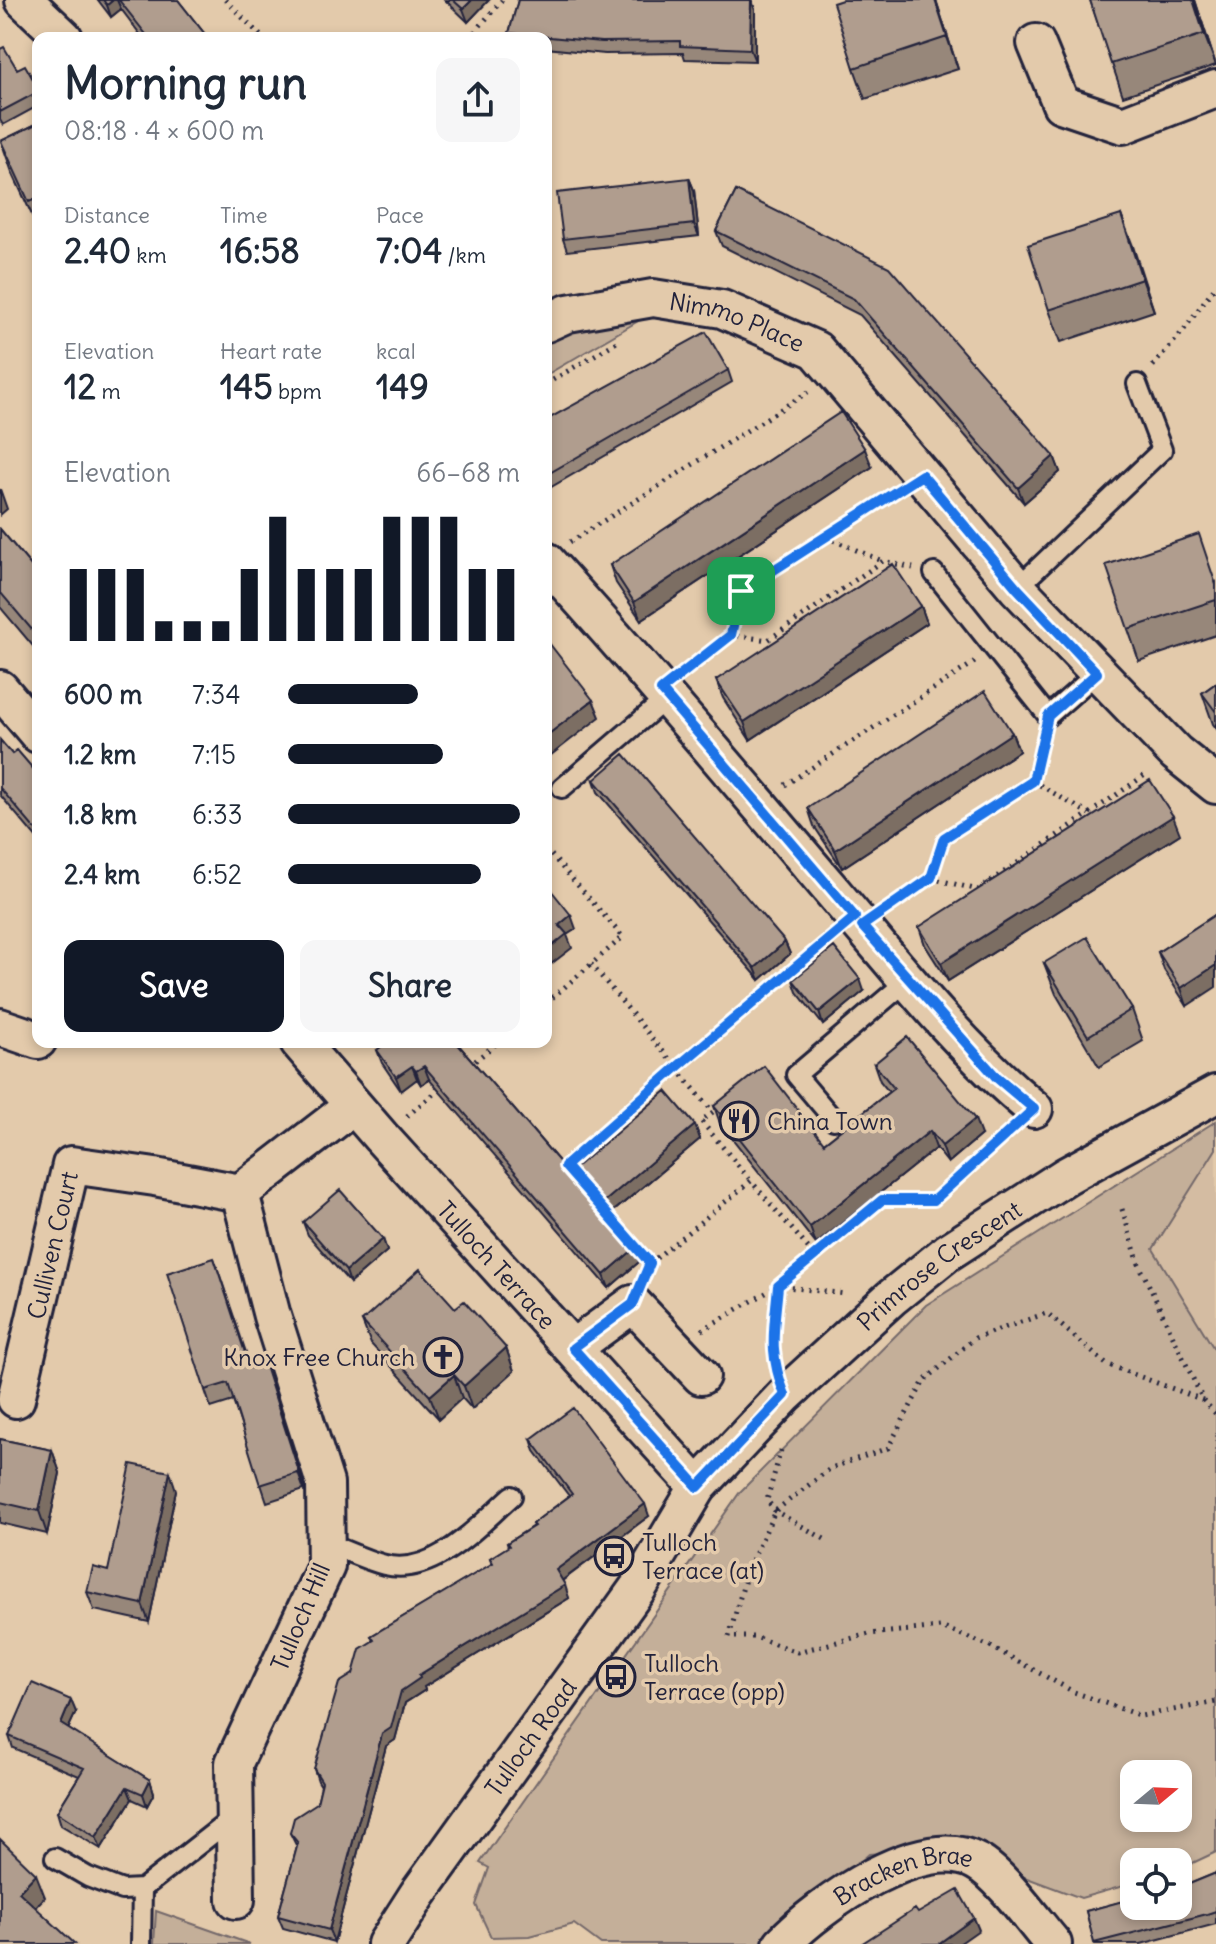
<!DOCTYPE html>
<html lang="en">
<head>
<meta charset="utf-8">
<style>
  body { margin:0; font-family:Delius,sans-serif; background:#f6f6f7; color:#1f2937; height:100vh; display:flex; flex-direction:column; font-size:30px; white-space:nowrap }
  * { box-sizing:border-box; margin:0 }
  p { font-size:26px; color:#747a83 }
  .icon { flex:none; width:44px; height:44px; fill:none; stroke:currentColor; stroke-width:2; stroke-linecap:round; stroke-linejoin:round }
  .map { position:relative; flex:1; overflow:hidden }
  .sheet { position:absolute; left:32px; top:32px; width:520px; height:1016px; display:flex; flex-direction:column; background:#fff; border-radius:16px; box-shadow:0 4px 12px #0003 }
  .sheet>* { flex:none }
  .needle { width:52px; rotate:71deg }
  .controls { position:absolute; left:1120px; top:1760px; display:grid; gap:16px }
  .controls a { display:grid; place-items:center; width:72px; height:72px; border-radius:16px; background:#fff; box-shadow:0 4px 12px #0003; font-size:40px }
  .pin { position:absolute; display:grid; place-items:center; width:68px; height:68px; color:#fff; margin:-34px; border-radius:16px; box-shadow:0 4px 12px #0006 }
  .round { display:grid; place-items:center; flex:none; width:84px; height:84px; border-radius:16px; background:#f6f6f7 }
  .head { display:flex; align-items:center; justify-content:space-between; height:136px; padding:0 32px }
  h1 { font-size:44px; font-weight:700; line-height:60px }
  .stats { display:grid; grid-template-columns:repeat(3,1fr); gap:12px; height:136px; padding:8px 32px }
  .stats div { display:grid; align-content:center }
  .stats b { font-size:34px; font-weight:700 }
  .stats small { font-size:22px; font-weight:400 }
  .stats p { font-size:22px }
  .chart { height:224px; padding:16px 32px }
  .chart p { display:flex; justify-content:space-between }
  .chart svg { width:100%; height:144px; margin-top:8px; stroke:#111827; stroke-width:6 }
  .action { display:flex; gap:16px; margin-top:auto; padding:16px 32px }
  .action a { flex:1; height:92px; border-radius:16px; background:#111827; color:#fff; font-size:32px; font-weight:700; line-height:92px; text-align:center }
  .action a+a { background:#f6f6f7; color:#1f2937 }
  ul { padding:0 32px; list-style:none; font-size:26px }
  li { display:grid; grid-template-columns:128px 96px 1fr; align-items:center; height:60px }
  li i { height:20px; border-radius:10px; background:#111827 }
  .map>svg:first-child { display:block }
  .built { fill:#d4bca2 }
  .green { fill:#c4af99; stroke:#73686a; stroke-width:2; fill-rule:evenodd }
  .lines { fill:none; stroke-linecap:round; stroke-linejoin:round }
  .service-casing { stroke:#22223b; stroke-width:24 }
  .minor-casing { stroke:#22223b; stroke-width:42 }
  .path { stroke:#22223b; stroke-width:5; stroke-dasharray:2 6; stroke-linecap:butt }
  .service { stroke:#e3caab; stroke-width:18 }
  .minor { stroke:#e3caab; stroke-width:36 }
  .wall { fill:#97877a; stroke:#22223b; stroke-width:2 }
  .shaded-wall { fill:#7b6e63; stroke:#22223b; stroke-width:2 }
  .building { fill:#b09d8e; stroke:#22223b; stroke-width:2 }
  .route-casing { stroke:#fff; stroke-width:16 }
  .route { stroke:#1a73e8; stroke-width:10 }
  .labels { text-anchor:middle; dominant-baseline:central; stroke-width:7; stroke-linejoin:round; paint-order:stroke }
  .street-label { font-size:24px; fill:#22223b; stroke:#e3caab }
  .poi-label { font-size:24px; fill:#22223b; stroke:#e3caab; text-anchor:start }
</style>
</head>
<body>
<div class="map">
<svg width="1216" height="1944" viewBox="0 0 1216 1944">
  <rect width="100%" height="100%" fill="#e3caab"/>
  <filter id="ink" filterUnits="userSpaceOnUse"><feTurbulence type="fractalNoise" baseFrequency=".0125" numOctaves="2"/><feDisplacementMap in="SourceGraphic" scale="16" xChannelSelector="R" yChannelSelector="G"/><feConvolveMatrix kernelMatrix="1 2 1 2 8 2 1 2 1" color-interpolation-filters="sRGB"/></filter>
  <g filter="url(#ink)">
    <path class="built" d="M1216,1149V1355L1153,1249Z"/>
    <path class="green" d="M640,320L546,375V338L582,327Z
      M1216,1121V1149L1153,1249L1216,1352V1852L1178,1870V1862H1134V1883L1081,1898L946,1848L869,1854L768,1944H601L574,1924L530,1936L491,1937L476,1905L489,1868L480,1863L740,1492L926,1305ZM1134,1774H1178V1818H1134Z
      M156,1911L250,1944H154Z"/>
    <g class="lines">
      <g class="service-casing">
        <path id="service" d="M934,573L1048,716L1097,673
          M1017,588L1162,450L1137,384
          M562,788L667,698
          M834,1120L796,1075L908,980
          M326,1543C345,1550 365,1560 385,1565C434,1577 479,1525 512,1496
          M55,1858L88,1877L122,1890L142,1889L235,1816
          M141,1944L142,1889"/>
      </g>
      <g class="minor-casing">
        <g id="minor">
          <path d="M24,0L64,38"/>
          <path d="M1036,43L1061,104L1123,125L1216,89"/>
          <path id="s1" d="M546,323L568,313L653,298L722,309L816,350L1017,588L1176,753L1216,785"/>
          <path d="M546,561C644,669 738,780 832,891C896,966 958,1046 1034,1109"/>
          <path d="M0,689L38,734"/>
          <path d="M0,1027L38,1040"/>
          <path id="s2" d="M299,1042L381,1137L698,1487"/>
          <path d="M573,1348L633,1304L701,1376"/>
          <path id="s3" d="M16,1399L71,1165L155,1177L240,1193"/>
          <path d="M236,1900L234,1763L326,1566L325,1483L272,1316L240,1193L353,1106"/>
          <path id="s4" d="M386,1944L418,1894L638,1588L698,1487L785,1395L891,1298L948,1252L1066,1176L1216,1094"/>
          <path id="s5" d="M782,1944C819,1905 923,1831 977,1862C1001,1875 1034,1922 1053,1944"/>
        </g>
      </g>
      <path class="path" d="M225,0L263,38
        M470,38L502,0
        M1153,366L1183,331L1216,285
        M546,384L620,340
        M826,537L882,561
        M570,542L808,392
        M731,635L741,591L894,492
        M686,671L731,635L768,640L883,561L913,568
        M1033,781L1089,814
        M785,785L975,662
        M546,849L623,937L546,1003
        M931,878L978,890L1148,773
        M889,907L931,878L944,838L1033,781L1043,739
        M591,964L713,1112L701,1121L751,1181
        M469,1066L498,1042
        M407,1116L442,1087
        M574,1176L565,1166L676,1068L829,939
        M1122,1209L1139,1264L1203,1400L1216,1414
        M605,1211L650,1263L646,1275
        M650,1263L751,1181L815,1256
        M702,1330L778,1286L882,1200H934L1010,1131
        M773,1360L778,1286L846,1294
        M1203,1400L1106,1364L1047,1313L975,1338L924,1381L888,1448L831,1468L775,1511L747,1572L729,1637H755L797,1652L869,1634L941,1627L990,1646L1074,1692L1141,1716L1216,1702
        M781,1450L767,1500L775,1511L828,1541"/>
      <use href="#service" class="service"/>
      <use href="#minor" class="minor"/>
    </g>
    <path class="wall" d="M98,0H178L208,38H143L121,9L111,17Z
      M445,0H489L468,22Z
      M518,0H752L755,10V61L685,59L683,53L605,54L546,48V38H510L509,33Z
      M936,0L958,69L865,99L854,68Z
      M1090,0H1195L1216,65L1123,96Z
      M0,49L17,69L38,88V106L3,125L0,120Z
      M38,123V228L12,172L1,141Z
      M689,178L694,190L699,236L567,251L563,239Z
      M736,191L1054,456L1060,472L1024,503L860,315L722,246L716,231Z
      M1121,215L1154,311L1061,342L1049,310Z
      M728,370L732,382L546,490V420Z
      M872,467L641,620L616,583L610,565Z
      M0,529L38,574V652L0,607Z
      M1216,582V635L1139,661L1128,629Z
      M921,606L927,623L750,740L723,698L716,680Z
      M1216,683V728L1213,724L1202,693Z
      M1012,733L1019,751L842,868L814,826L808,808Z
      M0,740L12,754L35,771L38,768V840L0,795Z
      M594,780L785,942L790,954L760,980L598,792Z
      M1180,834L948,981L925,945L919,927Z
      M1216,914L1187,1006L1164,970L1158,952Z
      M1044,963L1132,1009L1143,1041L1099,1067L1056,994Z
      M793,980L864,991L823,1025L797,992Z
      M456,1042L569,1173L695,1125L700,1139L607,1217L634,1249L639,1262L609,1288L429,1079L421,1085L417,1079L401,1091L382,1063L377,1050Z
      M874,1064L981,1135L948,1163L936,1148L816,1244L720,1123L714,1106L824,1143L889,1092L880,1081Z
      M303,1222L383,1239L387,1251L350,1283L308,1235Z
      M214,1258L251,1367L271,1381L304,1486V1490L267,1502L233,1401L211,1408L205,1390Z
      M455,1308L506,1348L514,1371L472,1409L462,1398L439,1419L371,1344L362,1321Z
      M0,1439L52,1450L60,1473L47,1534L0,1523Z
      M531,1439L649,1516L562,1581L569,1598L424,1687L425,1690L405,1703L395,1740L386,1746L334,1942L283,1928L278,1916L297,1847L290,1833L317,1803L321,1786L318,1781L314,1769L353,1674L373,1641L371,1636L492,1564L490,1558L508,1547L507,1543L533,1526L532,1524L569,1496L535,1451Z
      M176,1490L149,1622L94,1610L87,1592L108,1571Z
      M76,1712L68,1729L150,1780L154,1793L147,1806L132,1799L101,1849L61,1825L57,1812L79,1776L13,1748L9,1736Z
      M1216,1873V1924L1141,1944H1095L1086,1911L1187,1885Z"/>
    <path class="shaded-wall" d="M113,0H117L121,9L111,17L107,5Z
      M472,0H489L468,22L463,9Z
      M751,0L755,10V61L750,49Z
      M935,0H936L958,69L947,37Z
      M1193,0H1195L1216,65L1204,34Z
      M689,178L694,190L699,236L694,224Z
      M1121,215L1133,246L1154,311L1142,279Z
      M865,449L872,467L641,620L634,602Z
      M1054,456L1060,472L1024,503L1018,488Z
      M0,489L7,509L0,515Z
      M921,606L927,623L750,740L744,722Z
      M593,700L600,717L546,759V736Z
      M1012,733L1019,751L842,868L835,850Z
      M1173,816L1180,834L948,981L941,963Z
      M571,915L576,929L567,935L572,948L546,968V951L559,925Z
      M785,942L790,954L760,980L755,968Z
      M1216,965V987L1187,1006L1181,988Z
      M860,979L864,991L823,1025L819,1012Z
      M412,1066L417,1079L401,1091L396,1077Z
      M424,1066L429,1079L421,1085L416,1071Z
      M975,1119L981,1135L948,1163L942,1146Z
      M695,1125L700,1139L603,1220L598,1207Z
      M930,1131L936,1148L816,1244L810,1227Z
      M383,1239L387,1251L350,1283L346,1271Z
      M634,1249L639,1262L609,1288L604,1275Z
      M506,1348L514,1371L472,1409L464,1386Z
      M264,1363L304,1486V1490L298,1473Z
      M454,1375L462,1398L439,1419L430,1396Z
      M52,1450L60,1473L47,1534L39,1511Z
      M170,1472L176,1490L149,1622L142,1604Z
      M645,1504L649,1516L560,1582L556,1570Z
      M565,1585L569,1598L424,1687L425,1690L405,1703L395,1740L386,1746L334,1942L329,1930L382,1734L401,1691L419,1675Z
      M71,1700L76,1712L65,1736L61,1724Z
      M150,1780L154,1793L147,1806L143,1794Z
      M127,1787L132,1799L101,1849L96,1837Z
      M36,1874L45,1897L28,1915L19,1892Z
      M974,1918L979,1930L959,1944H938Z"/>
    <path class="building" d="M103,0H113L107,5Z
      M119,0H178L208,38H149Z
      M453,0H472L463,9Z
      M518,0H751L750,49L680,46V41L601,42L509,33Z
      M842,0H935L947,37L854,68L833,3Z
      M1090,0H1193L1204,34L1111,64Z
      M4,47L17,69L25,65L38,88V92L0,112V49Z
      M38,123V198L29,202L1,141Z
      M689,178L694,224L563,239L557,193Z
      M736,191L889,267L1054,456L1018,488L854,299L716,231Z
      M1121,215L1142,279L1049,310L1028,245Z
      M706,332L728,370L546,475V420Z
      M841,412L865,449L634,602L610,565Z
      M0,529L38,574V637L0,592Z
      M1199,534L1216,585V600L1128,629L1106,565Z
      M893,564L921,606L744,722L716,680Z
      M546,639L593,700L546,736Z
      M1216,683V712L1202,693Z
      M985,691L1012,733L835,850L808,808Z
      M0,740L12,754L17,750L35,771L38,768V833L0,788Z
      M624,754L785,942L755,968L594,780Z
      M1150,780L1173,816L941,963L919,927Z
      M551,890L571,915L559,925L567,934L546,951V894Z
      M1216,914V965L1181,988L1158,952Z
      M1087,937L1132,1009L1088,1036L1044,963Z
      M834,947L860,979L819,1012L793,980Z
      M907,1037L975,1119L942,1146L930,1131L810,1227L714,1106L764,1066L824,1143L894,1088L874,1064Z
      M387,1042H456L569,1173L666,1091L695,1125L598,1207L634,1249L604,1275L424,1066L416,1071L412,1066L396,1077L377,1050Z
      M340,1190L383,1239L346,1271L303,1222Z
      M214,1258L250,1368L264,1363L298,1469V1473L260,1485L228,1383L205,1390L167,1273Z
      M420,1269L455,1308L464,1301L506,1348L464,1386L454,1375L430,1396L362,1321Z
      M573,1408L645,1504L556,1570L565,1585L419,1675L420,1678L401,1691L391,1728L382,1734L329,1930L278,1916L298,1843L290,1833L294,1818L317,1803L322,1782L314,1769L339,1683L353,1674L360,1649L374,1640L371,1636L493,1563L490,1558L509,1546L507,1543L534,1526L532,1524L572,1494L531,1439Z
      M0,1439L52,1450L39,1511L0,1502Z
      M131,1464L170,1472L142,1604L87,1592L93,1567L108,1571Z
      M32,1683L71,1700L61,1724L150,1780L143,1794L127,1787L96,1837L57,1812L84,1768L9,1736Z
      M0,1839L36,1874L19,1892L75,1944H0Z
      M1216,1873V1911L1207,1914L1094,1943L1086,1911L1134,1898V1906H1178V1887L1187,1885Z
      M958,1890L974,1918L938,1944H861L915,1909L918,1913Z"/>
  </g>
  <g class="lines" filter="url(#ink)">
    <g class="route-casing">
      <path id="route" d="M922,475L1017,588L1097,673L1048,716L1033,781L944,838L931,878L862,926L997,1078L1034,1109L934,1200H882L778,1286C774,1332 768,1351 785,1395L698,1487L573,1348L633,1304L650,1263L565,1166L676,1068L855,917L661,690L731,635L741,591Z"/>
    </g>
    <use href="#route" class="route"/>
  </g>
  <defs>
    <g id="restaurant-ring" transform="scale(2)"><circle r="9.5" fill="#e3caab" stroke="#22223b" stroke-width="1.5"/><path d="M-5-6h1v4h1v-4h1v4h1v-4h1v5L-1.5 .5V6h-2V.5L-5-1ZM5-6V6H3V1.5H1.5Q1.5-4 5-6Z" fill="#22223b"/></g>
    <g id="church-ring" transform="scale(2)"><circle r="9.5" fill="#e3caab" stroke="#22223b" stroke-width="1.5"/><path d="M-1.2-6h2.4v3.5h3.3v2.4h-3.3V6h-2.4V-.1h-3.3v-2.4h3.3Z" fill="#22223b"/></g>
    <g id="bus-ring" transform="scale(2)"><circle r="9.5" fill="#e3caab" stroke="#22223b" stroke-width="1.5"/><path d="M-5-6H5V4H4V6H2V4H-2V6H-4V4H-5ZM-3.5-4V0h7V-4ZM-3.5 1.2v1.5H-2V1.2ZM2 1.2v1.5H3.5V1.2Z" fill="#22223b"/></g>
  </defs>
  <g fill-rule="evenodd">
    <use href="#restaurant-ring" x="739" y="1121"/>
    <use href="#church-ring" x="443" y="1357"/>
    <use href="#bus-ring" x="614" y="1556"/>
    <use href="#bus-ring" x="616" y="1677"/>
  </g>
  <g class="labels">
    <g class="street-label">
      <text stroke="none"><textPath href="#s1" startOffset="198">Nimmo Place</textPath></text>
      <text stroke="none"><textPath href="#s3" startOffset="158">Culliven Court</textPath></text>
      <text stroke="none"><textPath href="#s2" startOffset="298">Tulloch Terrace</textPath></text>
      <text stroke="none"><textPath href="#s4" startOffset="882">Primrose Crescent</textPath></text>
      <text transform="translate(300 1617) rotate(-67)">Tulloch Hill</text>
      <text stroke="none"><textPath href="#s4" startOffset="252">Tulloch Road</textPath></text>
      <text stroke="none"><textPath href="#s5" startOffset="144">Bracken Brae</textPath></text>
    </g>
    <g class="poi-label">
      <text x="767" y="1121">China Town</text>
      <text x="415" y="1357" text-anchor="end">Knox Free Church</text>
      <text x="642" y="1542">Tulloch<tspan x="642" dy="28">Terrace (at)</tspan></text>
      <text x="644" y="1663">Tulloch<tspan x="644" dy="28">Terrace (opp)</tspan></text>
    </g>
  </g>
</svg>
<div class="controls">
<a><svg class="needle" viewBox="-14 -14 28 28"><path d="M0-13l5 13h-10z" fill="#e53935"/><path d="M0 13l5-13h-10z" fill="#747a83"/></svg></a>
<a><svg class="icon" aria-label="locate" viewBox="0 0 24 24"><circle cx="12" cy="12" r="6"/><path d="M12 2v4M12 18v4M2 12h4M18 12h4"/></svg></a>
</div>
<div class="pin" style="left:741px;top:591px;background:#1e9e55"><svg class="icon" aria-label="arrive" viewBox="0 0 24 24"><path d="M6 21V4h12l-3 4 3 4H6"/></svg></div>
<section class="sheet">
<div class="head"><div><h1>Morning run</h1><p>08:18 · 4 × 600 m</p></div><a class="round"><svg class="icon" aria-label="share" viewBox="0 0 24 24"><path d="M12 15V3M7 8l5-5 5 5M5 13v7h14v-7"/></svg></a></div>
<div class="stats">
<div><p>Distance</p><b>2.40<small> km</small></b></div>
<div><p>Time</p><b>16:58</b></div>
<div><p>Pace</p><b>7:04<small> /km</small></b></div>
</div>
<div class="stats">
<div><p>Elevation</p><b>12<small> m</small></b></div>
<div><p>Heart rate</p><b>145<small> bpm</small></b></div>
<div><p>kcal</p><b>149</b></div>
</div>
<div class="chart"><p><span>Elevation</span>66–68 m</p>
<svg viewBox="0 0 160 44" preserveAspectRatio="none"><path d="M5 44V22M15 44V22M25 44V22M35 44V38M45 44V38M55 44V38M65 44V22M75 44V6M85 44V22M95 44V22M105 44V22M115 44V6M125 44V6M135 44V6M145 44V22M155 44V22"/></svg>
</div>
<ul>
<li><b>600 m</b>7:34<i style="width:56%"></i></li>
<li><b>1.2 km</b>7:15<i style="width:67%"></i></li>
<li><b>1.8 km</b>6:33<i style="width:100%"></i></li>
<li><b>2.4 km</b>6:52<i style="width:83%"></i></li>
</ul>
<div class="action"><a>Save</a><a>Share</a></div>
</section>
</div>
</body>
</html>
